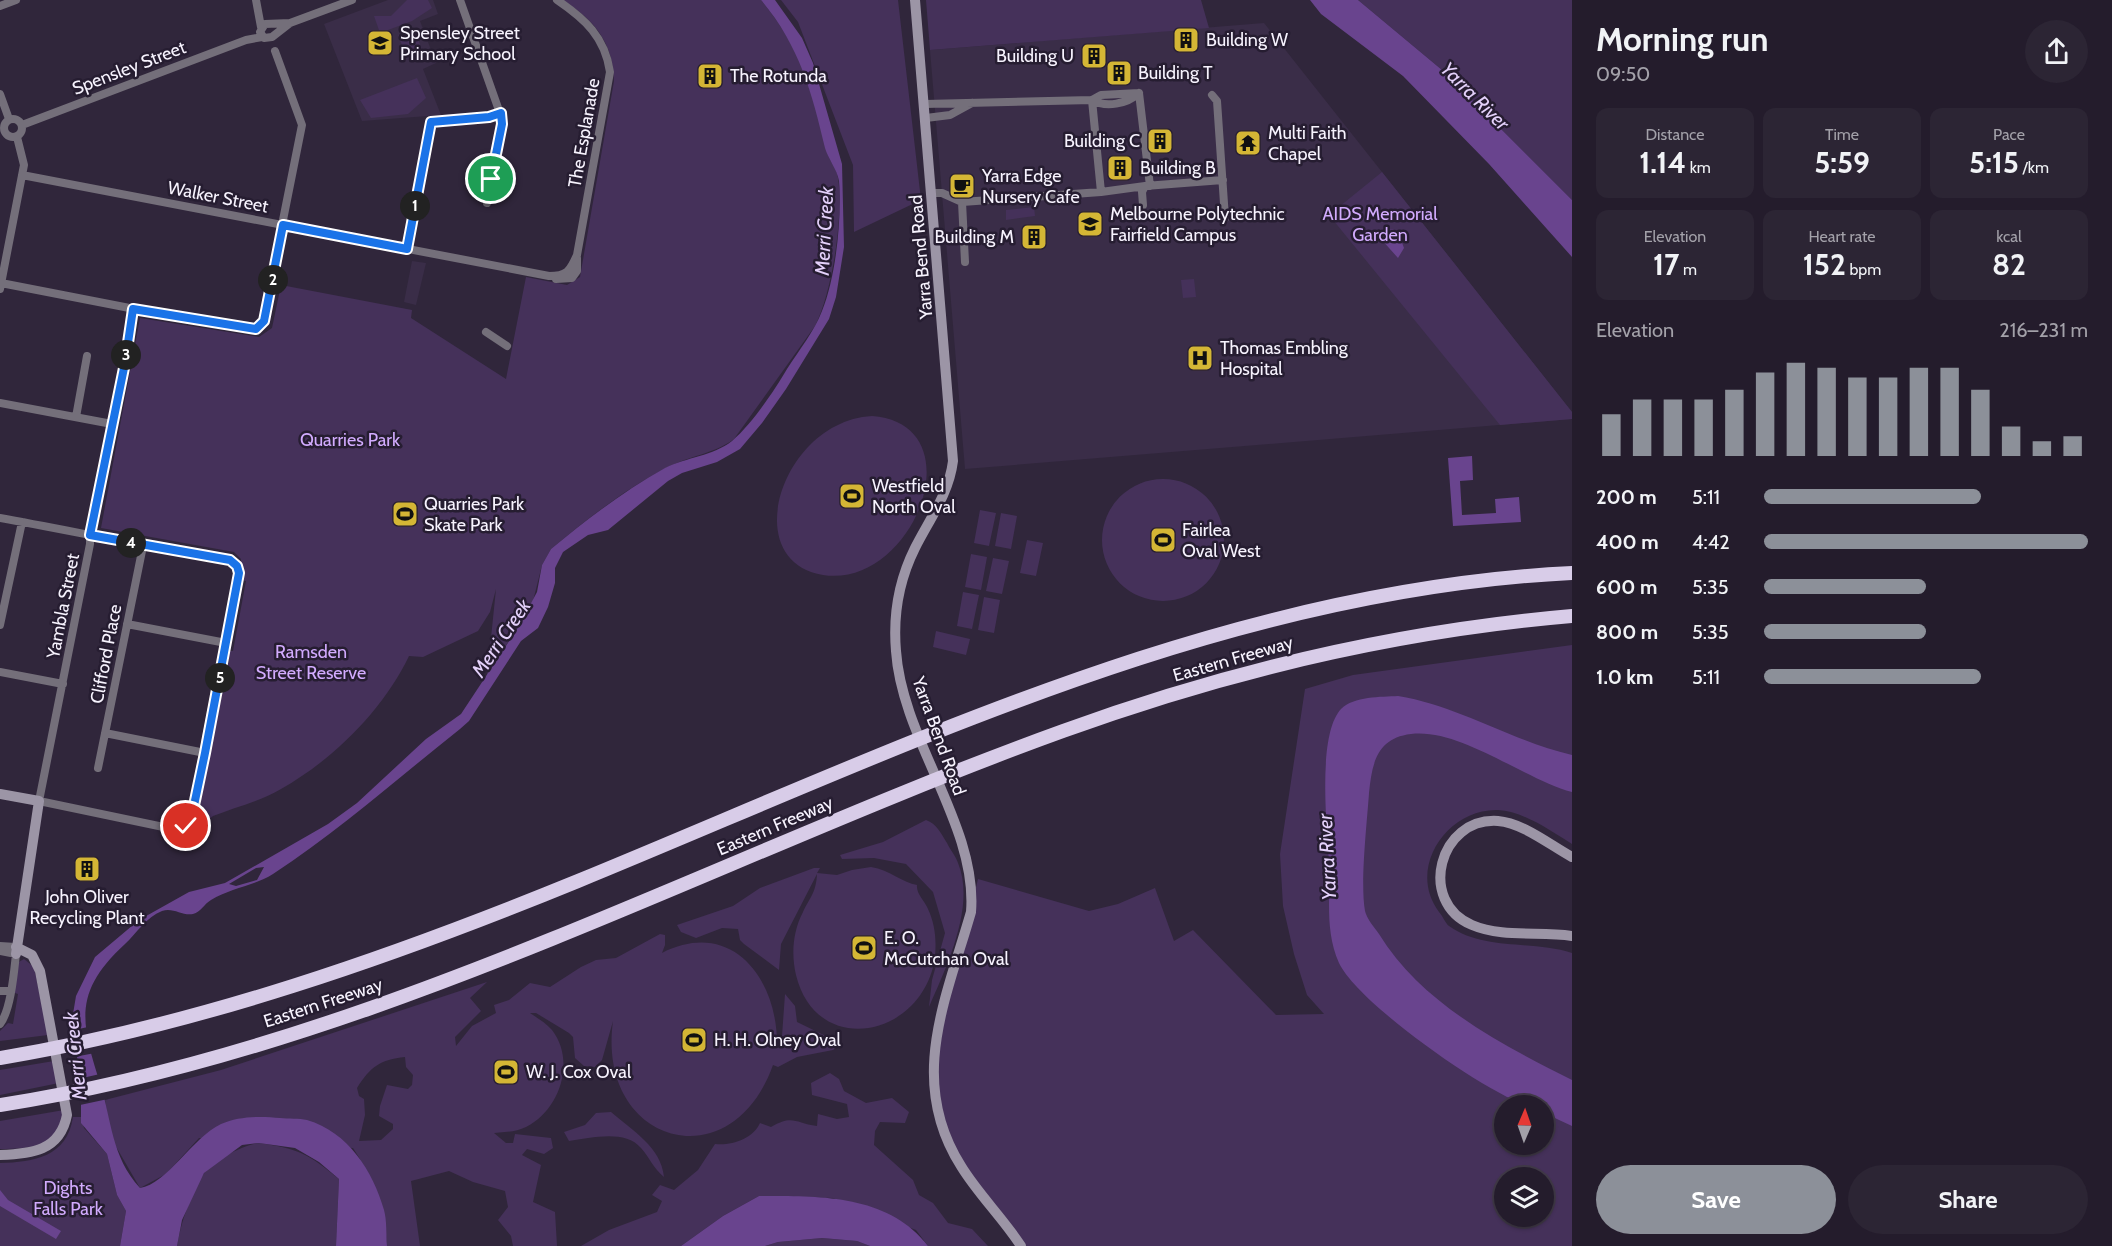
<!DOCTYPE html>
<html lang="en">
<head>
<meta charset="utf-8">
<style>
  body { margin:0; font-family:Cabin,sans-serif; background:#2c2534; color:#f1f3f6; height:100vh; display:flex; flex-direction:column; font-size:22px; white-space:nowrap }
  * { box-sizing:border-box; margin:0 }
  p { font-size:20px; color:#a3a1a9 }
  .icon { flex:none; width:33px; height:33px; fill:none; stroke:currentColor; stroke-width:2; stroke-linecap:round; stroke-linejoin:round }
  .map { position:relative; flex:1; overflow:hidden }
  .drawer { display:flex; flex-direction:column; background:#241c2c; width:540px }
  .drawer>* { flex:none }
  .needle { width:39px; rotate:2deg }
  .controls { position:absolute; left:1494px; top:1095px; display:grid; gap:12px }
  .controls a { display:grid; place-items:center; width:60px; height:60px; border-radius:50%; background:#241c2c; box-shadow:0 2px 4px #0004,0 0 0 2px #413a48; font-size:30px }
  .pin { position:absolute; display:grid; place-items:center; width:51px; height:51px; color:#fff; margin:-26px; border:3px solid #fff; border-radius:50%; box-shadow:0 2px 6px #0007 }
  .km { position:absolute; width:30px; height:30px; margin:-15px; border-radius:50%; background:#222; color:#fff; font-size:16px; line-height:30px; text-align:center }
  .round { display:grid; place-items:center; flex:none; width:63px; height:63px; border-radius:32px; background:#2c2534 }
  .head { display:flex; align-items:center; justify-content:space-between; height:102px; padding:0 24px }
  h1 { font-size:33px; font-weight:800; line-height:45px }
  .stats { display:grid; grid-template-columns:repeat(3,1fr); gap:9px; height:102px; padding:6px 24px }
  .stats div { display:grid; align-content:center; border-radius:12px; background:#2c2534; text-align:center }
  .stats b { font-size:30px; font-weight:800 }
  .stats small { font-size:16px; font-weight:400 }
  .stats p { font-size:16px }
  .chart { height:168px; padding:12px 24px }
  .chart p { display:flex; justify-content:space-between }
  .chart svg { width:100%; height:108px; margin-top:6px; stroke:#8c9099; stroke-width:6 }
  .cta { display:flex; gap:12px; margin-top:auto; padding:12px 24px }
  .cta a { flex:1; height:69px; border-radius:36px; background:#8c9099; color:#fff; font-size:24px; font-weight:800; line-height:69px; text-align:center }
  .cta a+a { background:#2c2534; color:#f1f3f6 }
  ul { padding:0 24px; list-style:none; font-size:20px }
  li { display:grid; grid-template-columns:96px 72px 1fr; align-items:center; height:45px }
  li i { height:15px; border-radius:8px; background:#8c9099 }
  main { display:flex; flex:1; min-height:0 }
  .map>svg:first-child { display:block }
  .built { fill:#3a2d48 }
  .green { fill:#45315a; fill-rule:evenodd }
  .water { fill:#69448e; fill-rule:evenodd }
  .pier { fill:#30263b }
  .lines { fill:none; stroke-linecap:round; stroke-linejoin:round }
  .street { stroke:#746f7a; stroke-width:8 }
  .secondary { stroke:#9c95a6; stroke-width:10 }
  .highway { stroke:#d8cce8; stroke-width:14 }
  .route-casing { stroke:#fff; stroke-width:12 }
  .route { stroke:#1a73e8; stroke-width:8 }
  .labels { text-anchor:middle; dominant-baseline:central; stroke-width:5; stroke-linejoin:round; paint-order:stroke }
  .poi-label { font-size:18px; fill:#f7f3fe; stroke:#261d31; text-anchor:start }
  .street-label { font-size:18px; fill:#f7f3fe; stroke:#261d31 }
  .park-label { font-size:18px; fill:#d2abfe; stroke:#261d31 }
  .water-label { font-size:20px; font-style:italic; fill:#e4d1fb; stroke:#261d31 }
</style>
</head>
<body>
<main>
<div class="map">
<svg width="1572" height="1246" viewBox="0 0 1572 1246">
  <rect width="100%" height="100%" fill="#30263b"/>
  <path class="built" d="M388,0H433L438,14L420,21L436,63L423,69L441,115L362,121L324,24Z
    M1264,23L1572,412V419L965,469L930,50Z
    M412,261L426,263L416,305L404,302Z"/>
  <path class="green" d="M407,0H428L432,8L412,21L380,33L374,16H391Z
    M563,0H761C784,27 803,62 814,95C819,113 821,131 826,149C828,159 837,168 838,178C844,215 832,293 815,326L734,439C714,454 688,456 666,468C625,489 586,520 551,549L542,565L533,601L487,677L496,589L490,612L478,631L423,657L409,656C383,710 334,759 281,789C261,801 235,807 213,816L206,822L194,821L198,814L229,659L227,651H233L246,581L241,580V559L234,552L101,528L140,318L259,337L272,328L281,285L412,310L411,318L506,379L526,277L567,285L580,277L614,81C613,42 595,21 563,0Z
    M781,0H898L921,200L854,232L853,165L798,22Z
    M926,0H1201L1209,28L930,50Z
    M1358,0H1572V200L1442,70Z
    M414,29L423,52L407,58L398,35Z
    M417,78L426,98L408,114L371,118L360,100Z
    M1382,172L1572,412V419L1500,425L1329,215Z
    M1034,207L1035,216L1006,220V210Z
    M1194,279L1196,297L1183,298L1181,280Z
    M872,416C977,424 914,589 823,575C737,561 782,421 872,416Z
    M1102 540a61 61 0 1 1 122 0a61 61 0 1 1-122 0Z
    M980,510L996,513L989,546L974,543Z
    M1001,513L1017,516L1011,549L995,546Z
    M1027,540L1043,543L1036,576L1020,573Z
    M971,554L987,557L981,590L965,587Z
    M993,558L1009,561L1002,594L986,591Z
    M963,592L979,595L972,629L957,626Z
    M984,597L1000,600L994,633L978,630Z
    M936,631L970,639L966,655L933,647Z
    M1572,645V844C1551,831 1523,811 1498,810C1448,808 1406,868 1439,912C1443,916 1445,923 1449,926C1484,951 1532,940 1572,953V1246H1021L954,1154L932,1072L978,879L1089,911L1118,904L1155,888L1174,941L1193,930L1276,1015L1324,1014L1307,995L1294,954L1283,906L1280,854L1305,689L1353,675ZM1504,1106H1544V1144H1504ZM1504,1178H1544V1216H1504Z
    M926,820C937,824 940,832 947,843C950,850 956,856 958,863C976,906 946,968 929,1007L932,980L945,933L933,892L906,864L874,858L842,859L840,855L883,842Z
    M871,867C890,870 903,883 917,885C916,894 925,901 928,909C936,926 937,945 934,963C918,1039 816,1057 796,975C791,954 793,931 803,912C810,897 816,893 817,874L781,944L779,970L744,944L740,940L738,929L722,928L696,938L681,932L677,925L733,906L760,888L814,868H820L817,873L837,875L852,870Z
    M660,934L665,935V945L662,953C733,917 779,981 777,1048L782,1036L785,994L795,1006L797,1022L836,1041L837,1047L833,1050L797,1057L778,1067L773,1065C731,1183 596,1144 613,1021L602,1060L595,1067L584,1066L575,1058L573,1037L569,1033L536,1013H530C537,1018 545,1022 552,1030C576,1061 560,1110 526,1127C516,1132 505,1132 494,1133L506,1143H513L515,1134L551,1138L553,1148L544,1154L527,1149L522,1155L541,1165L533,1202L555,1212L557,1246H513L511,1236L498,1220L508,1207L505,1191L473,1182L449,1171L411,1181L420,1246H387C384,1201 377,1186 353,1148L199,1138L166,1174L140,1188L111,1138L105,1100L221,1070L487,982L470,998L481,1011L455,1037L456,1046L472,1026L496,1013L494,1005L509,1000L530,983L550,987L581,967L596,960L616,958ZM405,1057L406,1067L413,1075L412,1085L408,1089L387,1085L380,1106L379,1116L393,1124V1129L381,1140L359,1141L365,1115L364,1099L359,1096L357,1088C371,1066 380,1060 405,1057Z
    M24,959L34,967L48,1035L0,1041V1031L8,1023L13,1024L18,994L12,992L17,963Z
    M54,1061L59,1083L0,1095V1070Z
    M830,1073L839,1079L844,1091L866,1103L892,1098L909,1112L905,1123L880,1122L875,1131L874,1145L913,1180L919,1195L933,1203L948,1223L972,1229L988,1246H928L916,1230L833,1198L759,1196L723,1216L681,1246H581L609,1230L657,1212L662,1201L652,1195L660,1185L674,1190L698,1170L715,1144C731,1146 753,1139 760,1123L771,1127C793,1114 795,1123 817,1126L818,1114L837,1119L849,1117L847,1104L812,1095L811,1083Z
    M64,1110C61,1147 30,1149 0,1149V1121Z
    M611,1112C633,1131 661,1147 664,1177C653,1168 650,1158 641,1148C625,1129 591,1138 569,1141L564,1132L585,1125L596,1113Z
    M73,1117H81L84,1128L107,1154L117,1195L126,1211L120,1246H0V1163C34,1162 67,1157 73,1117Z
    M259,1143C299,1149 307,1153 339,1179L336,1246H177C181,1222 190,1196 203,1175C211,1161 243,1145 259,1143Z
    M822,1238L857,1241L870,1246H765L778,1242Z"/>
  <path class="water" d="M761,0H775L802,38L813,63L842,164L844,247L836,297L829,319L786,389L762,423L740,449L717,462L682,473L668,481L608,530L588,535L563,552L555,568V583L548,607L538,628L521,641L469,721L460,729C398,778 340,830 273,874C254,886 230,888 211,900C204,904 201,912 193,914C182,916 173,907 162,911C146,917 137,933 125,944C74,991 80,1021 100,1083C112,1121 111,1156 140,1188C167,1184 192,1138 221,1124C239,1116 261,1116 280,1118C288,1119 299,1118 307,1120C348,1132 373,1171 384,1210C387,1221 386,1234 387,1246H336L339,1179L319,1162L295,1148L259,1143L242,1145L204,1173L182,1220L177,1246H120L126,1211L117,1195L107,1154L81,1123V1078L71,1026L76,996L95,957L139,920L189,892L225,883L328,824L357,803L426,739L461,714L519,626L537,592L542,565L551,549C586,520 625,490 665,468C687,457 713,456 732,441C752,424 774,391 787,369C799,350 814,332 822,311C836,277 842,217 839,181C837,169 828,159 825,148C812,92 799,45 761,0ZM264,867L257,880L236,886L229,884L256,868Z
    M1310,0H1358L1442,70L1572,200V257L1489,164L1403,76L1321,14Z
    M1393,229L1398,232L1404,248L1398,258L1381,239L1383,232Z
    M1472,456L1473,480L1460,481L1462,515L1496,513L1495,499L1519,497L1521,522L1453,526L1448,458Z
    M1398,696C1459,706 1512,741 1572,755V792C1524,779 1460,728 1411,734C1377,738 1372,763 1369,793C1367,823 1360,883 1365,911C1367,919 1374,927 1379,934C1421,1003 1502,1045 1572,1080V1126L1544,1113V1106C1538,1106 1531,1106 1526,1105C1483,1091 1358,1003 1339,963C1324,929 1331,896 1329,861C1327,827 1317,735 1341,709C1354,696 1381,697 1398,696Z
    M0,1190L8,1200L61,1231L56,1239L0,1206Z
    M759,1196C819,1196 888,1194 928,1246H870L857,1241L822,1238L778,1242L765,1246H681L723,1216Z"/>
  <path class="pier" d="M88,1027L95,1053L74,1057L69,1031Z
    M100,1074L108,1099L80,1105L78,1079Z"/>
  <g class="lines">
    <path class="street" d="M256,0L261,27
      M460,0L502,119L487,203
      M0,6L16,0
      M290,23L265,24L260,32L264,38L272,37L290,23L352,0
      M1139,93L1150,186
      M0,94L9,119
      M1212,95L1217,101L1225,218
      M1092,100L1101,192
      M1092,100C1106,108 1127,104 1139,93
      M925,104L1092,100L1101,95L1139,93
      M926,118L950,115L972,103
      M4 128a9 9 0 1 1 18 0a9 9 0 1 1-18 0Z
      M22,125L246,40L262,37
      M22,175L549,276C567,276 570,271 577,255L610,72C605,37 585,19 557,0
      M932,193H942L962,202L1101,192L1145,186
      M962,202L965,262
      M1143,205L1142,192L1145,186L1223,180
      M407,249L431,122L490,117L501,113
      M556,279L572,278L577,271V258
      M1,283L186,319L256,329L262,325L302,125L275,51
      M0,289L24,165L17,137
      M486,332L507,346
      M0,403L112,424
      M76,417L87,356
      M0,518C77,532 153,548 230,560L237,566L238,574L190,821L184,828L173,829L39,801L90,544V535L125,363L133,309
      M127,624L226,643
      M0,625L22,522
      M0,672L63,684
      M105,733L205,753
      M98,768L143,546
      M0,946L16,947
      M0,951L16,954C14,972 11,1010 0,1024
      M0,991H9"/>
    <path class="secondary" d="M915,0L953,461C949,494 929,520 915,548C899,580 893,616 896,651C902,740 978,826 971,912C946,999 907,1081 961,1166C978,1194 1003,1218 1021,1246
      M0,794L39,801L16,954
      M1572,857C1550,845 1523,823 1498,821C1439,817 1417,902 1472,925C1502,938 1540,931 1572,936
      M0,1155C31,1154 60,1151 67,1115L40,971L32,955L16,947"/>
    <path class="highway" d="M0,1058C199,1025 392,957 578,881C898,750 1221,590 1572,573
      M0,1105C371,1048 714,857 1063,731C1228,671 1397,631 1572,616"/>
  </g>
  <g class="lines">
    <g class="route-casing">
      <path id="route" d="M186,826L192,815L205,753L239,573L237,566L230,560L90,535L125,363L133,309L256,329L264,321L283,225L407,249L431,122L489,117L501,113L502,124L491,179"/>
    </g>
    <use href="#route" class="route"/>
  </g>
  <defs>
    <g id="building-square" transform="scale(1.35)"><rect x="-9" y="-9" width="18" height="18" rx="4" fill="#d4b635" stroke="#261d31"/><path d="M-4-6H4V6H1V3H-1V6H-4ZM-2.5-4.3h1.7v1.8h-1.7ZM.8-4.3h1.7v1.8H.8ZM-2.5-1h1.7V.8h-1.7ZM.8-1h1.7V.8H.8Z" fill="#111"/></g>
    <g id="school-square" transform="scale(1.35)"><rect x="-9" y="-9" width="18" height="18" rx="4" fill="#d4b635" stroke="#261d31"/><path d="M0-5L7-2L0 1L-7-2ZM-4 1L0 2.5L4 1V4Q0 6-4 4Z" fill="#111"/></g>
    <g id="temple-square" transform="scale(1.35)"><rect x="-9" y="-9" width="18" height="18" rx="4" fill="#d4b635" stroke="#261d31"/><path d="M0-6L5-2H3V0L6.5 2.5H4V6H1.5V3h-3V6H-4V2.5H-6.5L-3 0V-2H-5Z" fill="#111"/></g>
    <g id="cafe-square" transform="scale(1.35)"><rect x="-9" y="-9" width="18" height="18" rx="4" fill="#d4b635" stroke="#261d31"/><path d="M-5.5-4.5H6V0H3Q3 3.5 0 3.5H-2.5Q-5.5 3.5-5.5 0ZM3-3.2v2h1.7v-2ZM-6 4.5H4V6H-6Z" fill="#111"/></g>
    <g id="university-square" transform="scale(1.35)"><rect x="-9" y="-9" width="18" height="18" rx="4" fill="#d4b635" stroke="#261d31"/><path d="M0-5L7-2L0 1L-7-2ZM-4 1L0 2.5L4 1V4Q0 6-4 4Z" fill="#111"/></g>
    <g id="hospital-square" transform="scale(1.35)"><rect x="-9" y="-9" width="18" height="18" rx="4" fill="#d4b635" stroke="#261d31"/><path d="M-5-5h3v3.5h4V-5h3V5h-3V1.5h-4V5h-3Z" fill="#111"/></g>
    <g id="stadium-square" transform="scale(1.35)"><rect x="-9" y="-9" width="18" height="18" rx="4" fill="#d4b635" stroke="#261d31"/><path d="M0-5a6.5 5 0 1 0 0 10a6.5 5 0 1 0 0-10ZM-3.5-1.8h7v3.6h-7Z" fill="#111"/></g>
  </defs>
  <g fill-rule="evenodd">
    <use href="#building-square" x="1186" y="40"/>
    <use href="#school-square" x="380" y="43"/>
    <use href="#building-square" x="1094" y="56"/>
    <use href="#building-square" x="1119" y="73"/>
    <use href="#building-square" x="710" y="76"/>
    <use href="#building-square" x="1160" y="141"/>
    <use href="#temple-square" x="1248" y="143"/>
    <use href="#building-square" x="1120" y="168"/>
    <use href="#cafe-square" x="962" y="186"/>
    <use href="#university-square" x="1090" y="224"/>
    <use href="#building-square" x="1034" y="237"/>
    <use href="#hospital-square" x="1200" y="358"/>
    <use href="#stadium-square" x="852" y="496"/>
    <use href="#stadium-square" x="405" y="514"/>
    <use href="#stadium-square" x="1163" y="540"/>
    <use href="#building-square" x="87" y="869"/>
    <use href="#stadium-square" x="864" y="948"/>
    <use href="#stadium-square" x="694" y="1040"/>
    <use href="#stadium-square" x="506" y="1072"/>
  </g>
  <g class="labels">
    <g class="poi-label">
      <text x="400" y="33">Spensley Street<tspan x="400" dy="21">Primary School</tspan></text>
      <text x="1206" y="40">Building W</text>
      <text x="1074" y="56" text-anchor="end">Building U</text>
      <text x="1138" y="73">Building T</text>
      <text x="730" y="76">The Rotunda</text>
      <text x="1268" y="133">Multi Faith<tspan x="1268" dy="21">Chapel</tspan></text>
      <text x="1140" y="141" text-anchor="end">Building C</text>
      <text x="1140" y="168">Building B</text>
      <text x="982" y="176">Yarra Edge<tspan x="982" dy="21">Nursery Cafe</tspan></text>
      <text x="1110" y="214">Melbourne Polytechnic<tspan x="1110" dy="21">Fairfield Campus</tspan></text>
      <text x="1014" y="237" text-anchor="end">Building M</text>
      <text x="1220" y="348">Thomas Embling<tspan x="1220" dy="21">Hospital</tspan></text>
      <text x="872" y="486">Westfield<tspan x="872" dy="21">North Oval</tspan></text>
      <text x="424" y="504">Quarries Park<tspan x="424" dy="21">Skate Park</tspan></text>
      <text x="1182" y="530">Fairlea<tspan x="1182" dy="21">Oval West</tspan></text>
      <text x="87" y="897" text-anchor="middle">John Oliver<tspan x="87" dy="21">Recycling Plant</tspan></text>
      <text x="884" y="938">E. O.<tspan x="884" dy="21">McCutchan Oval</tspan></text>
      <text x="714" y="1040">H. H. Olney Oval</text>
      <text x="526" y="1072">W. J. Cox Oval</text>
    </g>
    <g class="street-label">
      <text transform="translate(129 68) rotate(-21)">Spensley Street</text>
      <text transform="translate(584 133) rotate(-80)">The Esplanade</text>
      <text transform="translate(218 197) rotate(11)">Walker Street</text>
      <text transform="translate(921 257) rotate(-95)">Yarra Bend Road</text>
      <text transform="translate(63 606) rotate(-79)">Yambla Street</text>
      <text transform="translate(106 654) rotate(-79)">Clifford Place</text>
      <text transform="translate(1233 659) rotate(-16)">Eastern Freeway</text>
      <text transform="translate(939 736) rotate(70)">Yarra Bend Road</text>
      <text transform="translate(775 826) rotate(-23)">Eastern Freeway</text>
      <text transform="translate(323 1003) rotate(-18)">Eastern Freeway</text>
    </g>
    <g class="park-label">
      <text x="1380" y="214">AIDS Memorial<tspan x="1380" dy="21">Garden</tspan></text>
      <text x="350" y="440">Quarries Park</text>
      <text x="311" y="652">Ramsden<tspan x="311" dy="21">Street Reserve</tspan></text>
      <text x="68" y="1188">Dights<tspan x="68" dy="21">Falls Park</tspan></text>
    </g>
    <g class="water-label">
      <text transform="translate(1475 96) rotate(45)">Yarra River</text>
      <text transform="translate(824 231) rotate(-87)">Merri Creek</text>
      <text transform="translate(501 638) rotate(-56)">Merri Creek</text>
      <text transform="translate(1327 857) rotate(-93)">Yarra River</text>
      <text transform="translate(75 1056) rotate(-96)">Merri Creek</text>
    </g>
  </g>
</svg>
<div class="controls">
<a><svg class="needle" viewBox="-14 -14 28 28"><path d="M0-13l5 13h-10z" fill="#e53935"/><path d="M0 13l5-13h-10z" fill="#a3a1a9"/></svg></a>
<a><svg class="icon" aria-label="layers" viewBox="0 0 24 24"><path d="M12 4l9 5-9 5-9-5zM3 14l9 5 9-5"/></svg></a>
</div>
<div class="pin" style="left:491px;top:179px;background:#1e9e55"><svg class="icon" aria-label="arrive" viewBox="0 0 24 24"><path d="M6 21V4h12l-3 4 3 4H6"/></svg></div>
<div class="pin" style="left:186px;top:826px;background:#d93025"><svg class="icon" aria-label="check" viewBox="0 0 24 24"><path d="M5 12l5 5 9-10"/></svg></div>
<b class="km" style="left:415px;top:206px">1</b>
<b class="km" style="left:273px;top:280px">2</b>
<b class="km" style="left:126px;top:355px">3</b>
<b class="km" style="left:131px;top:543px">4</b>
<b class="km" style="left:220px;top:678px">5</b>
</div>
<section class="drawer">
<div class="head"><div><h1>Morning run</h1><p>09:50</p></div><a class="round"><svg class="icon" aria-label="share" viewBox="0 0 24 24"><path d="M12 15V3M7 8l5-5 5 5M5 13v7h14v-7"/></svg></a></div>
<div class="stats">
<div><p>Distance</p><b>1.14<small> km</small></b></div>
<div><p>Time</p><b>5:59</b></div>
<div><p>Pace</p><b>5:15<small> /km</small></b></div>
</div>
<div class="stats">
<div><p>Elevation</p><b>17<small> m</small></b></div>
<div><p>Heart rate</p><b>152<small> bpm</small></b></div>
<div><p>kcal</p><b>82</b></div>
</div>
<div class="chart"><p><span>Elevation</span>216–231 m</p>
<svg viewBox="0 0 160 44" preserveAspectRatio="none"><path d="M5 44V27M15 44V21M25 44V21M35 44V21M45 44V17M55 44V10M65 44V6M75 44V8M85 44V12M95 44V12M105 44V8M115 44V8M125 44V17M135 44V32M145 44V38M155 44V36"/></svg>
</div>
<ul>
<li><b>200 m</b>5:11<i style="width:67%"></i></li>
<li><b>400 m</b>4:42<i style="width:100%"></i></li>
<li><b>600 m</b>5:35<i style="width:50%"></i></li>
<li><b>800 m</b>5:35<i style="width:50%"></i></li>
<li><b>1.0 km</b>5:11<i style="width:67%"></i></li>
</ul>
<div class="cta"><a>Save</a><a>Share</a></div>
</section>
</main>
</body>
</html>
